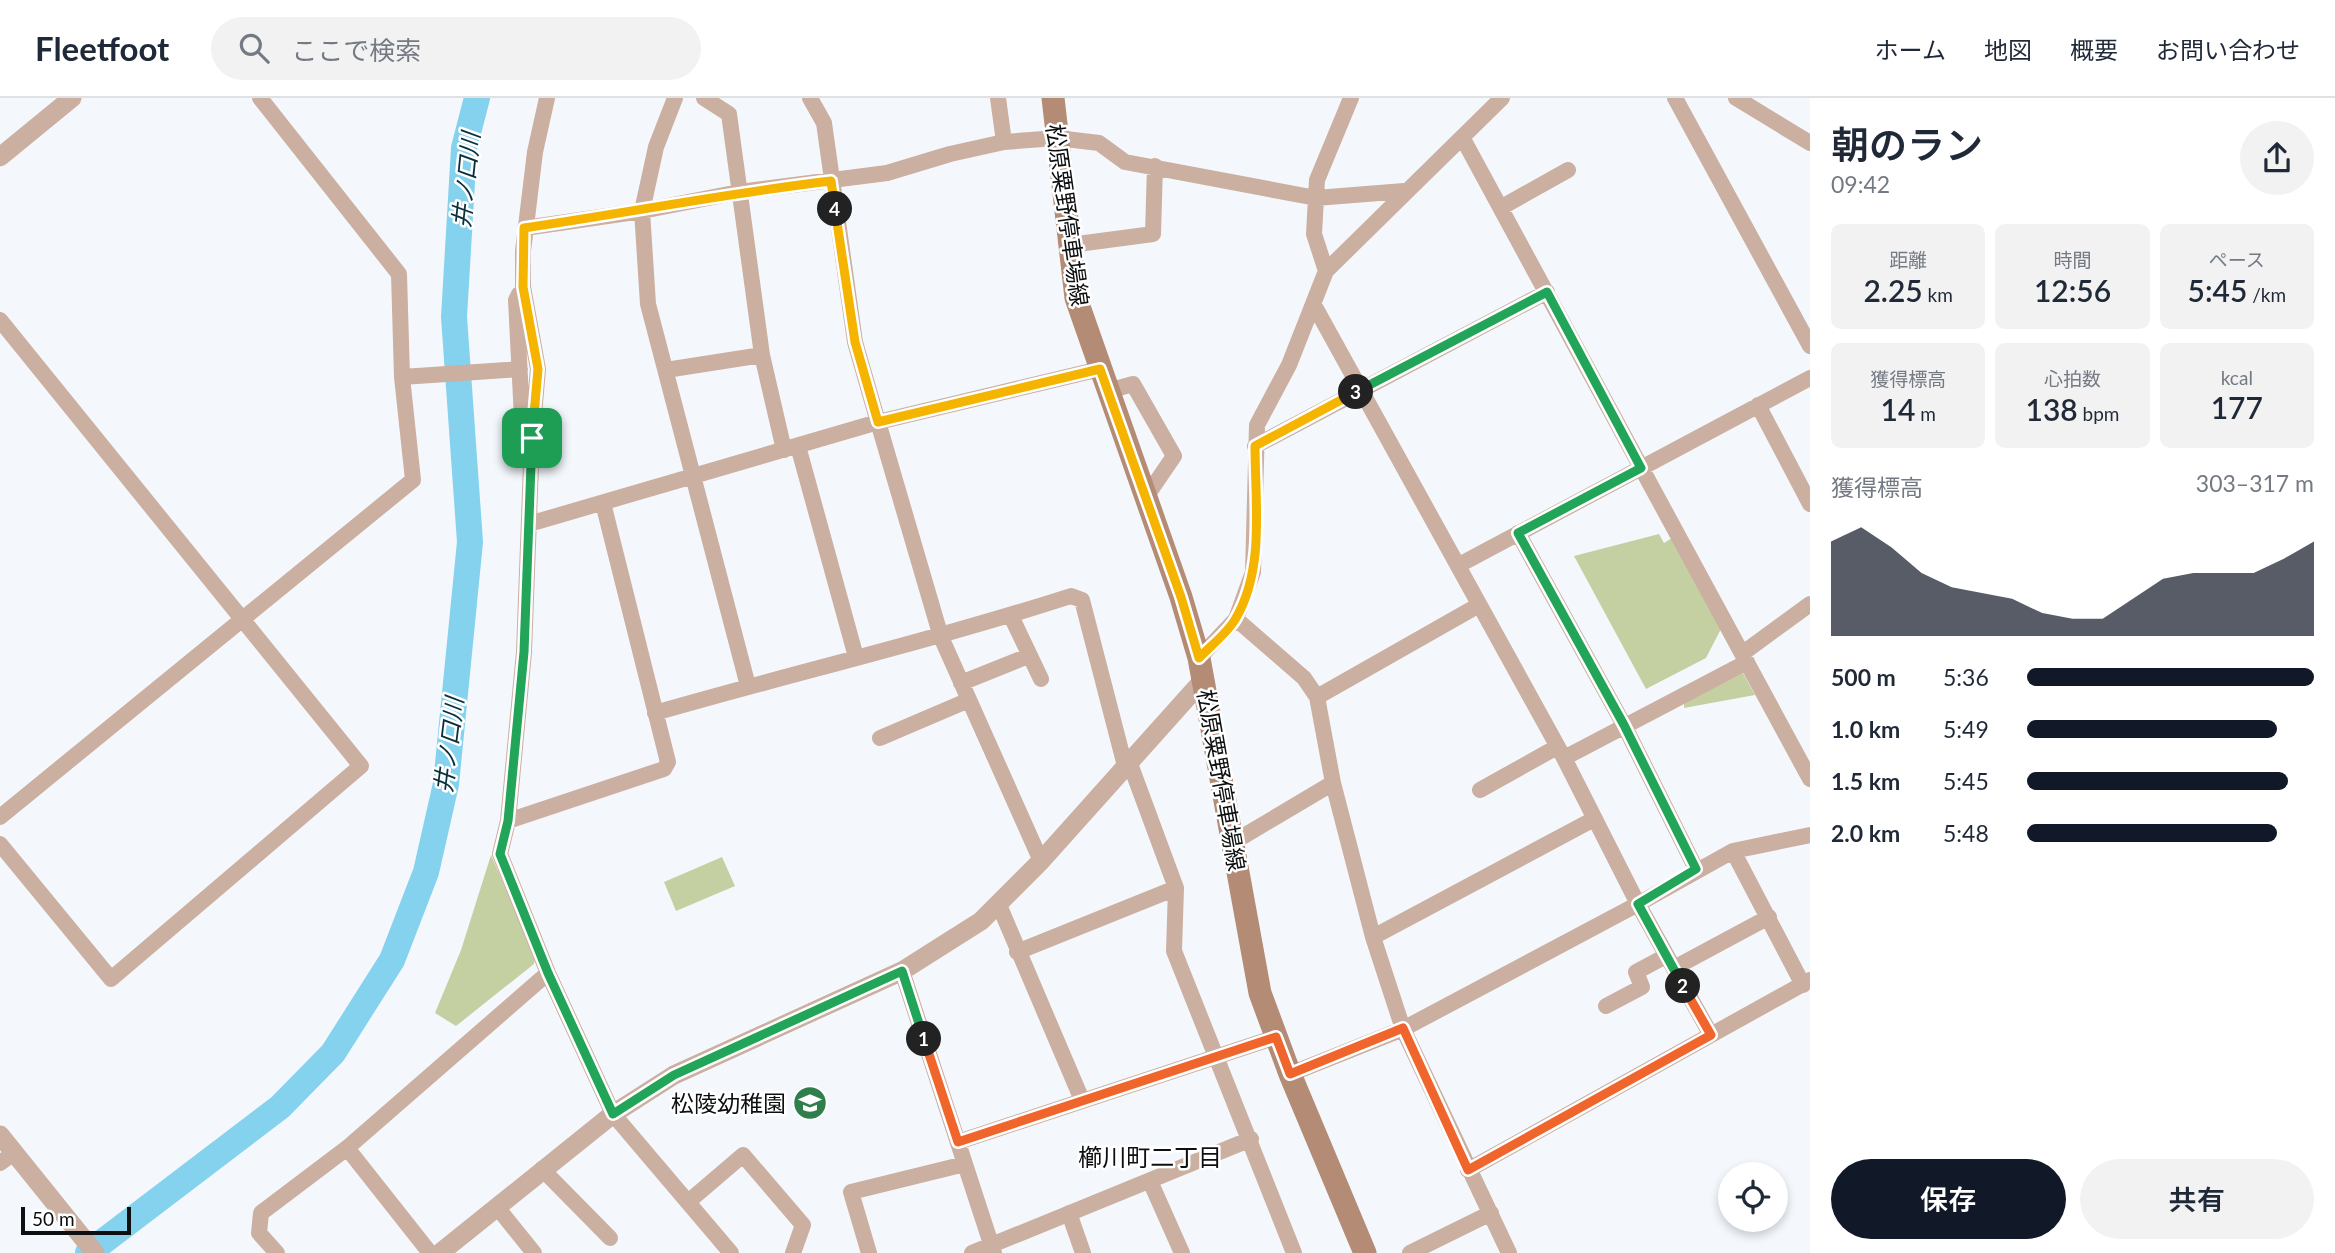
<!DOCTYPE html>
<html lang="ja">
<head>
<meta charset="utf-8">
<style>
  body { margin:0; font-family:Lato,"Noto Sans JP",sans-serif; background:#f2f2f3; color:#1f2937; height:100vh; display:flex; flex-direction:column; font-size:26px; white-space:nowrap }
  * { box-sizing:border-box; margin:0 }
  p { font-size:23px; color:#747a83 }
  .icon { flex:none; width:38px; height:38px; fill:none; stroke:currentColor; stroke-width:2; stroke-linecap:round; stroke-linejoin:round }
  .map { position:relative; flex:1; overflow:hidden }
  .sheet { display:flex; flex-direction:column; background:#fff; width:525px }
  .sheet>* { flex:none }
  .buttons { position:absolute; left:1718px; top:1064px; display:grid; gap:14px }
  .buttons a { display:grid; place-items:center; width:70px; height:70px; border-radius:50%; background:#fff; box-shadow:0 4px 10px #0003; font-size:35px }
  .scale { position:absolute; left:21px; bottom:18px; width:110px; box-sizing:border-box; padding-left:7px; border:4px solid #0e0f11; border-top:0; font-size:19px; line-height:24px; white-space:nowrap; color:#0e0f11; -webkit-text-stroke:5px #fff; paint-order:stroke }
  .pin { position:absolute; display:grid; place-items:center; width:60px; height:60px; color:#fff; margin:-30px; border-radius:14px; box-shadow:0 4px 10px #0006 }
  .km { position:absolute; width:35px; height:35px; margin:-18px; border-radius:50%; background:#222; color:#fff; font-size:19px; line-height:35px; text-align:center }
  .round { display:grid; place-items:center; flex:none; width:74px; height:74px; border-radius:37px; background:#f2f2f3 }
  .headline { display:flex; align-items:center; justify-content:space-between; height:119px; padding:0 21px }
  h1 { font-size:38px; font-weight:600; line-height:52px }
  .stats { display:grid; grid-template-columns:repeat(3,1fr); gap:10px; height:119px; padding:7px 21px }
  .stats div { display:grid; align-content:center; border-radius:10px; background:#f2f2f3; text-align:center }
  .stats b { font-size:30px; font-weight:600 }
  .stats small { font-size:19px; font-weight:400 }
  .stats p { font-size:19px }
  .chart { height:196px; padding:14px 21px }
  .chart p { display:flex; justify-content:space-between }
  .chart svg { width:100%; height:126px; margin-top:7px; fill:#111827; opacity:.7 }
  .cta { display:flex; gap:14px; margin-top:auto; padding:14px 21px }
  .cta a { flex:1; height:80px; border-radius:42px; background:#111827; color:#fff; font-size:28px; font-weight:600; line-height:80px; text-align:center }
  .cta a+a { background:#f2f2f3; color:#1f2937 }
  ul { padding:0 21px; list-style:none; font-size:23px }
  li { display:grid; grid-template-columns:112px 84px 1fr; align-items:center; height:52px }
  li i { height:18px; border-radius:9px; background:#111827 }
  header { display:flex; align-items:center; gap:42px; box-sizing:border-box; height:98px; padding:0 35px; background:#fff; border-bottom:2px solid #e0e1e3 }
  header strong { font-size:33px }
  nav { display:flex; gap:38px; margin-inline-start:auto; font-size:24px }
  .search { width:490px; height:63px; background:#f2f2f3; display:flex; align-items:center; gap:18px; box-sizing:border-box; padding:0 24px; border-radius:38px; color:#747a83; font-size:26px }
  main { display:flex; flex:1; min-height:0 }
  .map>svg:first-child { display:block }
  .green { fill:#c5d0a2 }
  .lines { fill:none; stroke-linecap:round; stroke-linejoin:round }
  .river { stroke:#84d2ee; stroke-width:26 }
  .minor { stroke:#cbafa0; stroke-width:16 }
  .tertiary { stroke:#cbafa0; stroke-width:19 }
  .secondary { stroke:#b48c75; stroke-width:23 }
  .split-1-casing { stroke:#fff; stroke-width:14 }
  .split-2-casing { stroke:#fff; stroke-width:14 }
  .split-3-casing { stroke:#fff; stroke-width:14 }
  .split-4-casing { stroke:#fff; stroke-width:14 }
  .split-5-casing { stroke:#fff; stroke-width:14 }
  .split-1 { stroke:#22a559; stroke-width:9 }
  .split-2 { stroke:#f0652b; stroke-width:9 }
  .split-3 { stroke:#22a559; stroke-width:9 }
  .split-4 { stroke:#f5b400; stroke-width:9 }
  .split-5 { stroke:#f5b400; stroke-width:9 }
  .labels { text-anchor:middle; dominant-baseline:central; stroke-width:5; stroke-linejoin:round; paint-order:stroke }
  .street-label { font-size:23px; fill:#0e0f11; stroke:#fff }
  .poi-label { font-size:23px; fill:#0e0f11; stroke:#fff; text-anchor:end }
  .water-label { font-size:24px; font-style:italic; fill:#0a303c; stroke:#fff }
  .neighbourhood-label { font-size:24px; fill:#0e0f11; stroke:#fff }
</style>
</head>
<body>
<header>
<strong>Fleetfoot</strong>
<div class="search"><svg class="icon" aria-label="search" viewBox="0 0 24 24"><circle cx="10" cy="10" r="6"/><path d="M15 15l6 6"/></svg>ここで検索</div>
<nav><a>ホーム</a><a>地図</a><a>概要</a><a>お問い合わせ</a></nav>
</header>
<main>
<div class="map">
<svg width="1810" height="1155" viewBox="0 0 1810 1155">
  <rect width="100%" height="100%" fill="#f4f8fd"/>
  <path class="green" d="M1659,436L1664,445L1672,440L1721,531L1706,560L1646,591L1574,458Z
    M1743,575L1755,597L1684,610V605Z
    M491,757L535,858L534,866L456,928L435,915L461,852Z
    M722,759L735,788L676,813L664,784Z"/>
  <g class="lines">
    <path class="river" d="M88,1155L280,1009L333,955L392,862L426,774L446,686L470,444L454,219L464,50L477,0"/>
    <path class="minor" d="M547,0L535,54L523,153V189L538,271L532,340L524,554L508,723L500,756L548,875L613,1016L731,1155
      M675,0L656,49L642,113L648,206L748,588
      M704,0L729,16L762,257L784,352
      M810,0L824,25L855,244L878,324L941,539L1041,763
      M998,0L1004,44
      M1675,0L1810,248
      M1736,0L1810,45
      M1462,39L1810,681
      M1502,109L1568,72
      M525,130L642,113L739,94L887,75L950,56L1004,44L1057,40L1099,45L1125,64L1316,100L1404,93
      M1070,147L1153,136L1155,68
      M1326,173L1314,136L1317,82L1351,0
      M519,196L516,202L523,340H530
      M1314,207L1564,660L1638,806L1711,937
      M0,222L361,668L111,881L0,746
      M666,272L762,257
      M402,279L520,271
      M1108,293L1133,286L1174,358L1146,399
      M1758,307L1810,406
      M798,348L856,559
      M1255,348L1547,194
      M529,426L878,324L1100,271
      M1518,435L1624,627L1696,771
      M1459,467L1810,280
      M1011,518L1041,581
      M1236,521L1304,580L1317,599L1333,685L1373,839L1403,931L1509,1155
      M1743,555L1810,506
      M1199,560L1236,521L1253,474L1257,327L1289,267L1326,173L1502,0
      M961,585L1028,558
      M1317,599L1479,507
      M655,615C794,575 934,542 1071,498L1082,502L1125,668
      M880,640L969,602
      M1564,660L1747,564
      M1129,663L1176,790L1174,853L1294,1155
      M1480,692L1557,649
      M0,719L413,382L402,279L399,176L260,0
      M508,723L664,671L668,664L603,405
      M1232,745L1333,685
      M1733,753L1803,887
      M999,807L1082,1002
      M1373,839L1594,721
      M1017,854L1176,790
      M1674,870L1769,819
      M902,873L994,1155
      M1606,908L1642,889L1636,874L1666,858
      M1290,976L1403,931L1638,806L1733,753L1810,737
      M958,1044L1276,939
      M347,1050L430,1155
      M0,1065L14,1055
      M542,1071L610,1140
      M1468,1072L1810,882
      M1150,1083L1182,1155
      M688,1104L743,1057L803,1127L793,1155
      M497,1109L534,1155
      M1069,1115L1083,1155
      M277,1155L259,1135L261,1115L347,1050L548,875
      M869,1155L851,1094L965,1066
      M972,1155L1251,1041
      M1410,1155L1491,1115"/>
    <path class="tertiary" d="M0,59L72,0
      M0,1037L95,1155
      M440,1155L613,1016L674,977L902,873L981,823L1041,763L1204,581"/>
    <path class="secondary" d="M1053,0L1076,200L1181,499L1199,560L1260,895L1290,976L1365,1155"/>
  </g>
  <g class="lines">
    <g class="split-1-casing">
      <path id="split-1" d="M532,340L524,554L508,723L500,756L548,875L613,1016L674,977L902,873L924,941"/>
    </g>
    <g class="split-2-casing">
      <path id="split-2" d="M924,941L958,1044L1276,939L1290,976L1403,930L1468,1072L1711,937L1683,888"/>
    </g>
    <g class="split-3-casing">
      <path id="split-3" d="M1356,294L1547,194L1641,370L1518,435L1624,627L1696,771L1638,806L1683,888"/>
    </g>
    <g class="split-4-casing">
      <path id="split-4" d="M835,111L855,244L878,324L1100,271L1181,499L1199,560C1210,548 1228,535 1236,520C1265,470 1255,404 1255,348L1356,294"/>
    </g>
    <g class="split-5-casing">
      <path id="split-5" d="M532,340L538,271L523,189L524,130C627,115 728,95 831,83L835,111"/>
    </g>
    <use href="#split-1" class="split-1"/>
    <use href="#split-2" class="split-2"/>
    <use href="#split-3" class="split-3"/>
    <use href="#split-4" class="split-4"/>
    <use href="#split-5" class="split-5"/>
  </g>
  <defs>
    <g id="school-disc" transform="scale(1.75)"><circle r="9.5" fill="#317e4d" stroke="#fff"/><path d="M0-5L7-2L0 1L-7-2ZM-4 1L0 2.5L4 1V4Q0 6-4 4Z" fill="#fff"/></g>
  </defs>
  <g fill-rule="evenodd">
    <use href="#school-disc" x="810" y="1005"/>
  </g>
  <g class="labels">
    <g class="street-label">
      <text transform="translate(1068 117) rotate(82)">松原粟野停車場線</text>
      <text transform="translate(1222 682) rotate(80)">松原粟野停車場線</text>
    </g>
    <g class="poi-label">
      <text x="786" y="1005">松陵幼稚園</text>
    </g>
    <g class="water-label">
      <text transform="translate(465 82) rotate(-84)">井ノ口川</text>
      <text transform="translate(448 647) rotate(-83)">井ノ口川</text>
    </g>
    <g class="neighbourhood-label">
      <text x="1150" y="1058">櫛川町二丁目</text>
    </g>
  </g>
</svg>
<div class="buttons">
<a><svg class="icon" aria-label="locate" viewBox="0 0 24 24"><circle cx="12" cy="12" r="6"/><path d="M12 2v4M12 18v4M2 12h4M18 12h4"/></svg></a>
</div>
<div class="scale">50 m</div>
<div class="pin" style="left:532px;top:340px;background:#1e9e55"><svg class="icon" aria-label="arrive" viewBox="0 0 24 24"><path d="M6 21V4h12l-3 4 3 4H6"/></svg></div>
<b class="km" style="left:924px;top:941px">1</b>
<b class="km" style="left:1683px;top:888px">2</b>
<b class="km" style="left:1356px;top:294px">3</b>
<b class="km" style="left:835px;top:111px">4</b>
</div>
<section class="sheet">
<div class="headline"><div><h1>朝のラン</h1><p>09:42</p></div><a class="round"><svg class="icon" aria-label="share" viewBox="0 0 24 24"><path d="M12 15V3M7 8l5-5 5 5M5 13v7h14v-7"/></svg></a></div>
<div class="stats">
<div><p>距離</p><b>2.25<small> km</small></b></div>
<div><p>時間</p><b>12:56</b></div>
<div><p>ペース</p><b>5:45<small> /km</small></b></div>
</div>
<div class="stats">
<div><p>獲得標高</p><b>14<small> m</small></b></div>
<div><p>心拍数</p><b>138<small> bpm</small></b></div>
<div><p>kcal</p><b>177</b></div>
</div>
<div class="chart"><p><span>獲得標高</span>303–317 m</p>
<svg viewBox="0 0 160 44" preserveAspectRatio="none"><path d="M0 44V11L10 6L20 13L30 22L40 27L50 29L60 31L70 36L80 38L90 38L100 31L110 24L120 22L130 22L140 22L150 17L160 11V44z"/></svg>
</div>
<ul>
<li><b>500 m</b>5:36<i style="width:100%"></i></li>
<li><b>1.0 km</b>5:49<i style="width:87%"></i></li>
<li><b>1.5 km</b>5:45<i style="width:91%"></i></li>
<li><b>2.0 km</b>5:48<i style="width:87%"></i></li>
</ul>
<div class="cta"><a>保存</a><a>共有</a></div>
</section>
</main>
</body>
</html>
